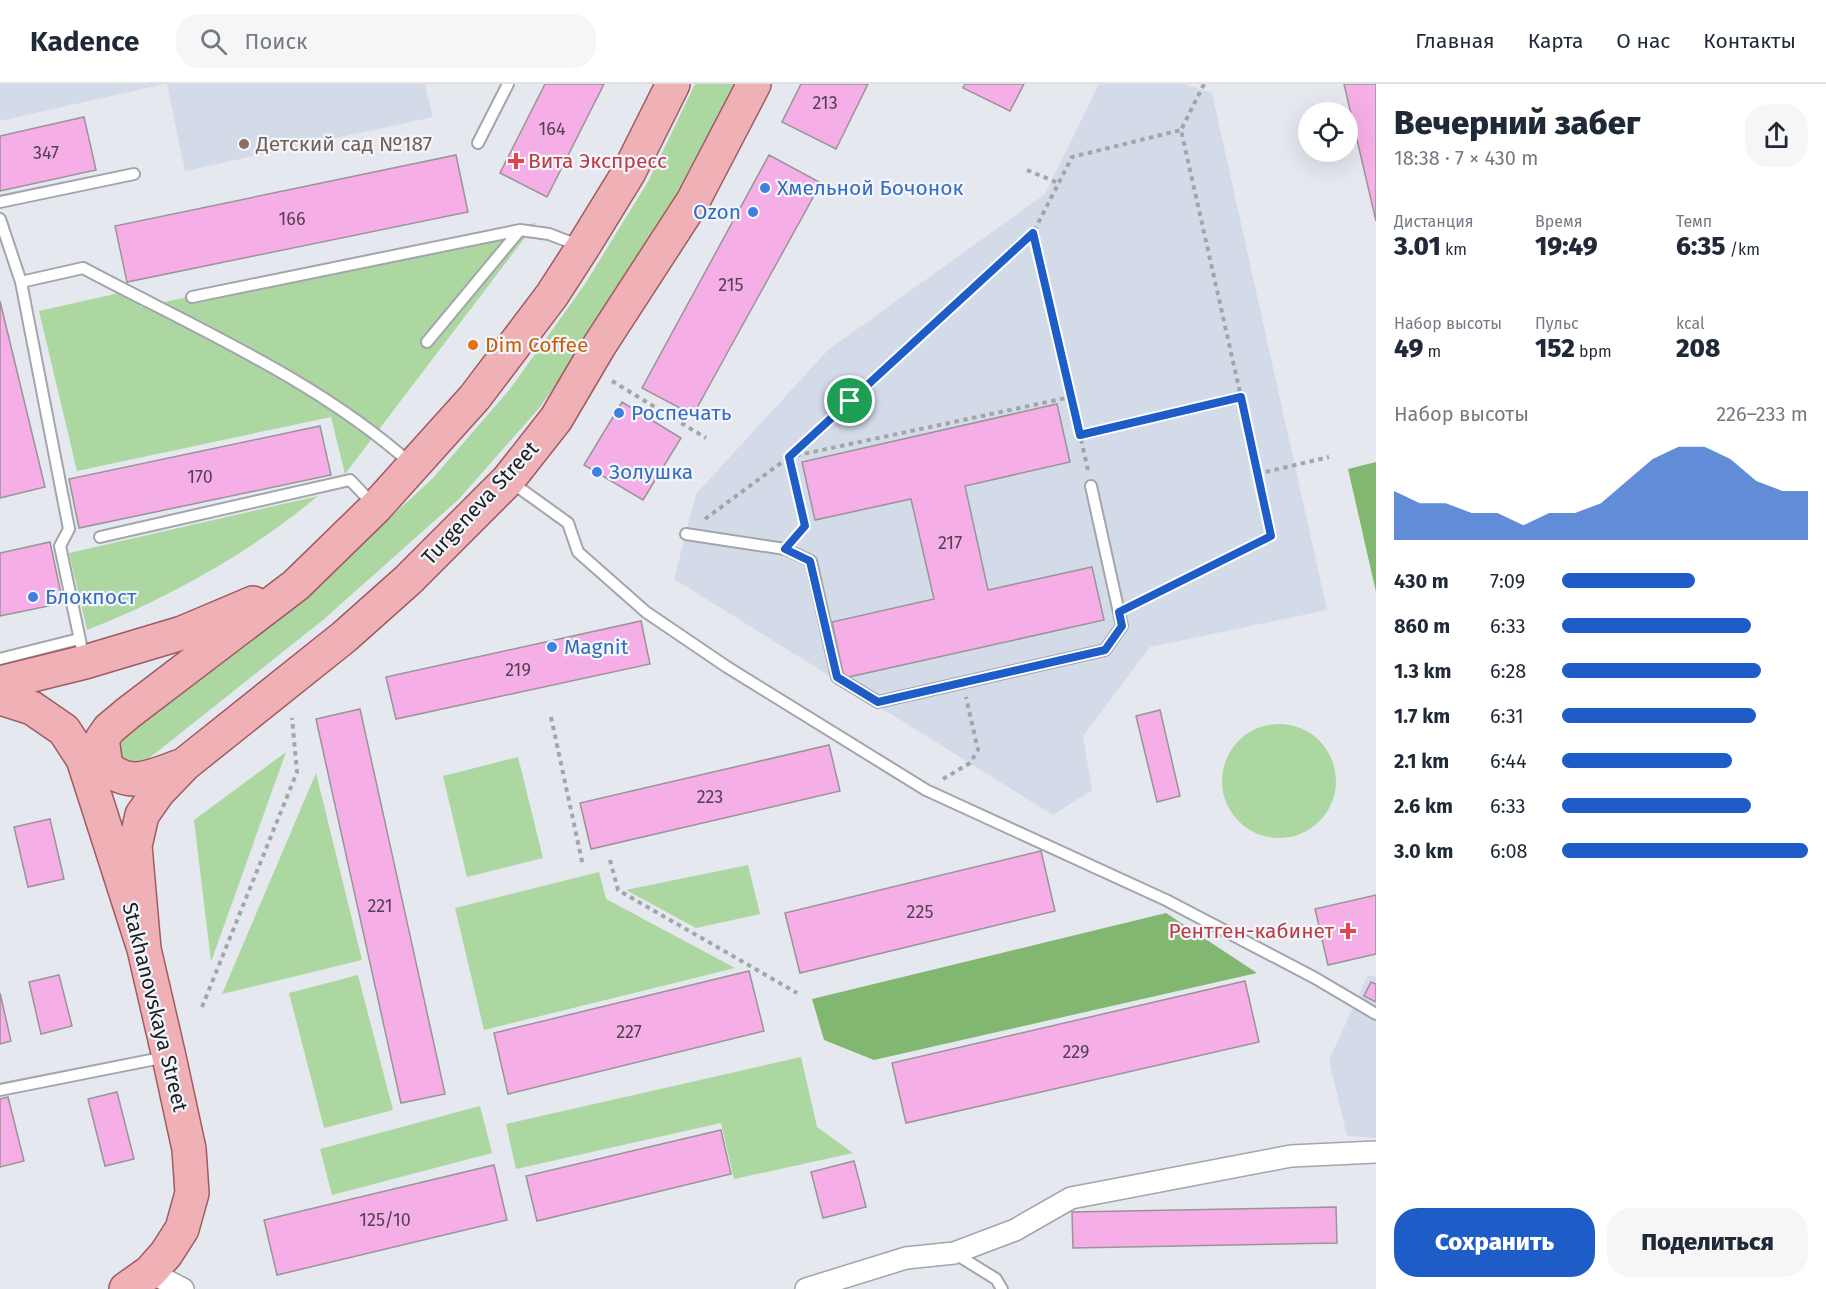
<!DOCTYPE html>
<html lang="ru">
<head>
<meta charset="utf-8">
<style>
  body { margin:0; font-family:"Fira Sans",sans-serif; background:#f6f6f7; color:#1f2937; height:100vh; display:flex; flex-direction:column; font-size:22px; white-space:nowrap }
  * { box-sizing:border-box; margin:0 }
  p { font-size:20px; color:#747a83 }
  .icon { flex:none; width:33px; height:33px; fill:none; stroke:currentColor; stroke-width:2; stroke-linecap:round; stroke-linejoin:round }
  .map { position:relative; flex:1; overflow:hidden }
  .panel { display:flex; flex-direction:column; background:#fff; width:450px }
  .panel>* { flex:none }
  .controls { position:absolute; left:1298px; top:18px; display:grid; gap:12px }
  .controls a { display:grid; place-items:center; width:60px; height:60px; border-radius:50%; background:#fff; box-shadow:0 6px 24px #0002; font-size:30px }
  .pin { position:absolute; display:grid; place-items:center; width:51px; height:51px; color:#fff; margin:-26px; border:3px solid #fff; border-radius:50%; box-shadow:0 2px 6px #0007 }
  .round { display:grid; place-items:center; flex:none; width:63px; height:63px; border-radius:24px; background:#f6f6f7 }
  .summary { display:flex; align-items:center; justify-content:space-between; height:102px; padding:0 18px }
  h1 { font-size:33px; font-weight:800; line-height:45px }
  .metrics { display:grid; grid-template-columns:repeat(3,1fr); gap:9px; height:102px; padding:6px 18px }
  .metrics div { display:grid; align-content:center }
  .metrics b { font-size:26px; font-weight:800 }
  .metrics small { font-size:16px; font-weight:400 }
  .metrics p { font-size:16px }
  .chart { height:168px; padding:12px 18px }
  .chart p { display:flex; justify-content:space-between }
  .chart svg { width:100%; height:108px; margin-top:6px; fill:#1e5cc8; opacity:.7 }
  .cta { display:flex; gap:12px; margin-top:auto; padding:12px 18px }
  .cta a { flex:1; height:69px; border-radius:24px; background:#1e5cc8; color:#fff; font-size:24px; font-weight:800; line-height:69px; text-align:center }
  .cta a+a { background:#f6f6f7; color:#1f2937 }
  ul { padding:0 18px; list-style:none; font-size:20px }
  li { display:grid; grid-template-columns:96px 72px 1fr; align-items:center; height:45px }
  li i { height:15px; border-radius:8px; background:#1e5cc8 }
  header { display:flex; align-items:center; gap:36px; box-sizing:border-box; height:84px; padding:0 30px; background:#fff; border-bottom:2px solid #e0e1e3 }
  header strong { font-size:28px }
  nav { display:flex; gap:33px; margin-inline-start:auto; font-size:21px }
  .search { width:420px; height:54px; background:#f6f6f7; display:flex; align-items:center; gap:15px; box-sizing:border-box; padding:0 21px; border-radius:24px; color:#747a83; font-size:22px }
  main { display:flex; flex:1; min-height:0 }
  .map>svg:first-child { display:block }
  .built { fill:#d4dbe8 }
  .green { fill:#acd7a0 }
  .forest { fill:#82b772 }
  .building { fill:#f6aee7; stroke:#9a9498; stroke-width:1.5 }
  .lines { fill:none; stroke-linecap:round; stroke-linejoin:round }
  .lane-casing { stroke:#a3a5ac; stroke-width:14 }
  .street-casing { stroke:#a3a5ac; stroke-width:24 }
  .primary-casing { stroke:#9e5b62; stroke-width:36 }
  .path { stroke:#a2a5aa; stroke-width:4; stroke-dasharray:4.5 4.5; stroke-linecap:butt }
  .lane { stroke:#fff; stroke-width:10 }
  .street { stroke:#fff; stroke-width:21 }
  .primary { stroke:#efb0b6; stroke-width:33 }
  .route-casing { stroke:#fff; stroke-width:12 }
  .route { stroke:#1e5cc8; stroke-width:8 }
  .education-dot { fill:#8d6e63; stroke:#f2f6fc; stroke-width:2 }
  .health-dot { fill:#e0444e; stroke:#f2f6fc; stroke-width:2 }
  .shop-dot { fill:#3f7fe0; stroke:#f2f6fc; stroke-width:2 }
  .food-dot { fill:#e8710a; stroke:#f2f6fc; stroke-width:2 }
  .labels { text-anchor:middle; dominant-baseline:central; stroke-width:4.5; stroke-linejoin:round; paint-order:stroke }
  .number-label { font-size:18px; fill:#534252 }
  .education-label { font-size:21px; fill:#785e54; stroke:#f2f6fc; text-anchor:start }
  .health-label { font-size:21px; fill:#be3a42; stroke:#f2f6fc; text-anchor:start }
  .shop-label { font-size:21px; fill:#366cbe; stroke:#f2f6fc; text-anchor:start }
  .food-label { font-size:21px; fill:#c56008; stroke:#f2f6fc; text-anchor:start }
  .street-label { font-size:21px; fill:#1d1e20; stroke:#f2f6fc }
</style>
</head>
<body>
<header>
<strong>Kadence</strong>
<div class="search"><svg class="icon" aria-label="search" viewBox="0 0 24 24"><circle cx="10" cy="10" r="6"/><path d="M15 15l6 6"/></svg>Поиск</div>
<nav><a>Главная</a><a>Карта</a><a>О нас</a><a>Контакты</a></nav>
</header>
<main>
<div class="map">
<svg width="1376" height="1205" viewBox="0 0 1376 1205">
  <rect width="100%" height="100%" fill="#e5e8ef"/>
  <path class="built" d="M0,0H164L0,37Z
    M167,0H425L433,33L185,87Z
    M1099,0H1184L1212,9L1327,526L1150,563L1083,652L1092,706L1053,731L674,495L696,410L828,266L1045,110Z
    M1368,891L1376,893V1054L1347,1052L1329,976Z"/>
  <path class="green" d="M695,0H734L678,110L612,218L540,323L459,415L323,536L138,683L125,687L112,662L117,657L301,516L433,394L510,305L585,200L649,96Z
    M536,139L345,390L331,333L77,387L39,227L137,205L141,223Z
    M318,412C249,469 171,513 87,546L69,469Z
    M1222 697a57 57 0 1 1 114 0a57 57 0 1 1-114 0Z
    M286,668L211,878L194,736Z
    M518,673L543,774L467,793L443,692Z
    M316,689L362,876L222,910Z
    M748,781L760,830L696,844L626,806Z
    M599,788L606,815L735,884L484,946L455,824Z
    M358,891L393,1026L324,1044L289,909Z
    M801,973L817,1043L853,1069L734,1095L721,1039L516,1085L506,1040Z
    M480,1022L492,1069L332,1111L320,1065Z"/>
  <path class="forest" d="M1376,378V508L1348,385Z
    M1166,829L1257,889L874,976L824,956L812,915Z"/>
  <path class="building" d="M545,0H604L547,113L500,89Z
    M801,0H868L836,65L782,38Z
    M965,0H1024L1010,27L963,4Z
    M1344,0H1376V137Z
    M84,33L96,86L0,107V52Z
    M456,71L468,128L127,198L115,142Z
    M769,71L821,99L693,331L642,304Z
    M0,217L45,403L0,414Z
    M622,318L681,354L643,416L584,381Z
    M1057,320L1070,378L965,402L988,506L1092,483L1104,536L844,594L832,538L934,515L911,415L815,436L802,378Z
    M320,342L331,391L79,444L69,395Z
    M50,458L63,519L0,532V469Z
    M641,537L650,580L396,635L386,593Z
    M360,625L445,1010L401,1019L316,635Z
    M1160,626L1180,712L1157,718L1136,632Z
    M829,661L840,707L591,765L580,719Z
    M50,735L64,795L28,803L14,743Z
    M1041,767L1055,827L800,889L785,829Z
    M1376,811V870L1328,881L1315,825Z
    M749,887L764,947L508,1010L494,949Z
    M59,891L72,942L41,950L29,898Z
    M1245,897L1259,958L906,1039L892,979Z
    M1371,898L1376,900V918L1364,912Z
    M0,909L11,957L0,960Z
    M117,1008L134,1075L105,1082L88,1015Z
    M8,1013L24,1077L0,1083V1015Z
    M721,1046L731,1090L537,1137L526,1092Z
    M854,1077L866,1123L823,1134L811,1088Z
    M494,1081L507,1136L277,1191L264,1136Z
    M1336,1123L1337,1159L1073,1164L1072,1128Z"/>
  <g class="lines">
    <g class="lane-casing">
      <path id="lane" d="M478,59L508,0
        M0,118L134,90
        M0,135L21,198L69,445L60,462L84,575
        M21,198L83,184C192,242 319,297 411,380
        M192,213L520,146L549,150L580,162
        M427,258L520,146
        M511,398L568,439L578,468L646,528L727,583L926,706L1166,816L1315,894L1376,930
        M686,450L785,465L811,477L837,593L878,618L1105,566L1122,542L1091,402
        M100,453L350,396L374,421
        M0,575L79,555
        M0,1006L166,973
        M954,1169L996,1195L1002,1205"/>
    </g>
    <g class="street-casing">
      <path id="street" d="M150,1188L183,1205
        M806,1205L906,1174L954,1169L1015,1146L1071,1114L1291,1072L1376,1068"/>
    </g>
    <g class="primary-casing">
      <path id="primary" d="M0,599L85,578L182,549L253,519
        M0,614L32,624L64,646L83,675L144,865L169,973L189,1065L192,1109L182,1145L166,1170L150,1188L126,1205
        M181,682C154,691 129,706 106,682L102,655L109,645L128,629L296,501L376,423L475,313L552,211L583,163L629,88L673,0
        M144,865L135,762L142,731L158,708L185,680L344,553L408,496L508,396L556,335L599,262L693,117L754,0"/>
    </g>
    <path class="path" d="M1204,0L1181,46L1241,313
      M1027,86L1058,99
      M612,297L706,354
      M1071,313L1033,149L1072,73L1181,46
      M1088,386L1080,351L1241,313L1271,452L1134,520
      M1257,390L1329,373
      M705,435L789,373L1033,149
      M797,451L805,442L789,373L1071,313L1080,351
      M551,633L583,782
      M943,695L970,679L978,666L966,613
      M610,776L618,806L797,909
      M202,923L297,688L292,634"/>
    <use href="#lane" class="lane"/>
    <use href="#street" class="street"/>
    <use href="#primary" class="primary"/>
  </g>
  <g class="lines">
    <g class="route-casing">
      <path id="route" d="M1033,149L1080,351L1241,313L1271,452L1119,528L1122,542L1105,566L878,618L837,593L810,477L785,465L805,442L789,373Z"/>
    </g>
    <use href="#route" class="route"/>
  </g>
  <circle class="education-dot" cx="244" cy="60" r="6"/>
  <g class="health-dot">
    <path d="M513 68h6v6h6v6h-6v6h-6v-6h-6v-6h6z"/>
    <path d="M1345 838h6v6h6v6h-6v6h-6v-6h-6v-6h6z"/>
  </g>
  <g class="shop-dot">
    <circle cx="765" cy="104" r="6"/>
    <circle cx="753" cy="128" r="6"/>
    <circle cx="619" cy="329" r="6"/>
    <circle cx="597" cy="388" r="6"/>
    <circle cx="33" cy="513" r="6"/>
    <circle cx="552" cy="563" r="6"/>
  </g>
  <circle class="food-dot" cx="473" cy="261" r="6"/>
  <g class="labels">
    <g class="number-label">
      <text x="825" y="19">213</text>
      <text x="552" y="45">164</text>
      <text x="46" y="69">347</text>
      <text x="292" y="135">166</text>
      <text x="731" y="201">215</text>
      <text x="200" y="393">170</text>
      <text x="950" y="459">217</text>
      <text x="518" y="586">219</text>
      <text x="710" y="713">223</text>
      <text x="380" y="822">221</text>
      <text x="920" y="828">225</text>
      <text x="629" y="948">227</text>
      <text x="1076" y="968">229</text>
      <text x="385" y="1136">125/10</text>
    </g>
    <g class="education-label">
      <text x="256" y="60">Детский сад №187</text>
    </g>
    <g class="health-label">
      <text x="528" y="77">Вита Экспресс</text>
      <text x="1334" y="847" text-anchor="end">Рентген-кабинет</text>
    </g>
    <g class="shop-label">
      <text x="777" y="104">Хмельной Бочонок</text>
      <text x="741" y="128" text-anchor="end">Ozon</text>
      <text x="631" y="329">Роспечать</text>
      <text x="609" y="388">Золушка</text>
      <text x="45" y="513">Блокпост</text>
      <text x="564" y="563">Magnit</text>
    </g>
    <g class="food-label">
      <text x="485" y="261">Dim Coffee</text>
    </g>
    <g class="street-label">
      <text transform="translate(480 419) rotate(-47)">Turgeneva Street</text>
      <text transform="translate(155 923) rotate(76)">Stakhanovskaya Street</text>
    </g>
  </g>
</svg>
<div class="controls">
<a><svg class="icon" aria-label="locate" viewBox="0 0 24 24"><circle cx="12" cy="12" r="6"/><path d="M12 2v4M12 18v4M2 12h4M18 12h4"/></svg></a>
</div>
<div class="pin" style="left:850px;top:317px;background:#1e9e55"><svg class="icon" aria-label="arrive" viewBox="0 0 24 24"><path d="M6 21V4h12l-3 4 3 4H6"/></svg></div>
</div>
<section class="panel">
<div class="summary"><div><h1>Вечерний забег</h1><p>18:38 · 7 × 430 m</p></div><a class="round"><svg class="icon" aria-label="share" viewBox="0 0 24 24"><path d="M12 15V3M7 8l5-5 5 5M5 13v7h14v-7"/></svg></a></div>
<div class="metrics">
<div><p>Дистанция</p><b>3.01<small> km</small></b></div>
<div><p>Время</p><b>19:49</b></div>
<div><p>Темп</p><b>6:35<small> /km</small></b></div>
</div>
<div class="metrics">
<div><p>Набор высоты</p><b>49<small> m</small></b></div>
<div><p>Пульс</p><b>152<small> bpm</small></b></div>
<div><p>kcal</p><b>208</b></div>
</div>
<div class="chart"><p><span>Набор высоты</span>226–233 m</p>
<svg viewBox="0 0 160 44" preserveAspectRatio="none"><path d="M0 44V24L10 29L20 29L30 33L40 33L50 38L60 33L70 33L80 29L90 20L100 11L110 6L120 6L130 11L140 20L150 24L160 24V44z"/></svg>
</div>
<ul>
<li><b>430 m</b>7:09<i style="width:54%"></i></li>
<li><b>860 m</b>6:33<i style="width:77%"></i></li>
<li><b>1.3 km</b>6:28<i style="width:81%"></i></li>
<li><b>1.7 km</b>6:31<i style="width:79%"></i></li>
<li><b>2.1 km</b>6:44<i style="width:69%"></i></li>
<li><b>2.6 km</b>6:33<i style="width:77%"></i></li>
<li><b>3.0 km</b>6:08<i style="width:100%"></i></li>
</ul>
<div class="cta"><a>Сохранить</a><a>Поделиться</a></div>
</section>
</main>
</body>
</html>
